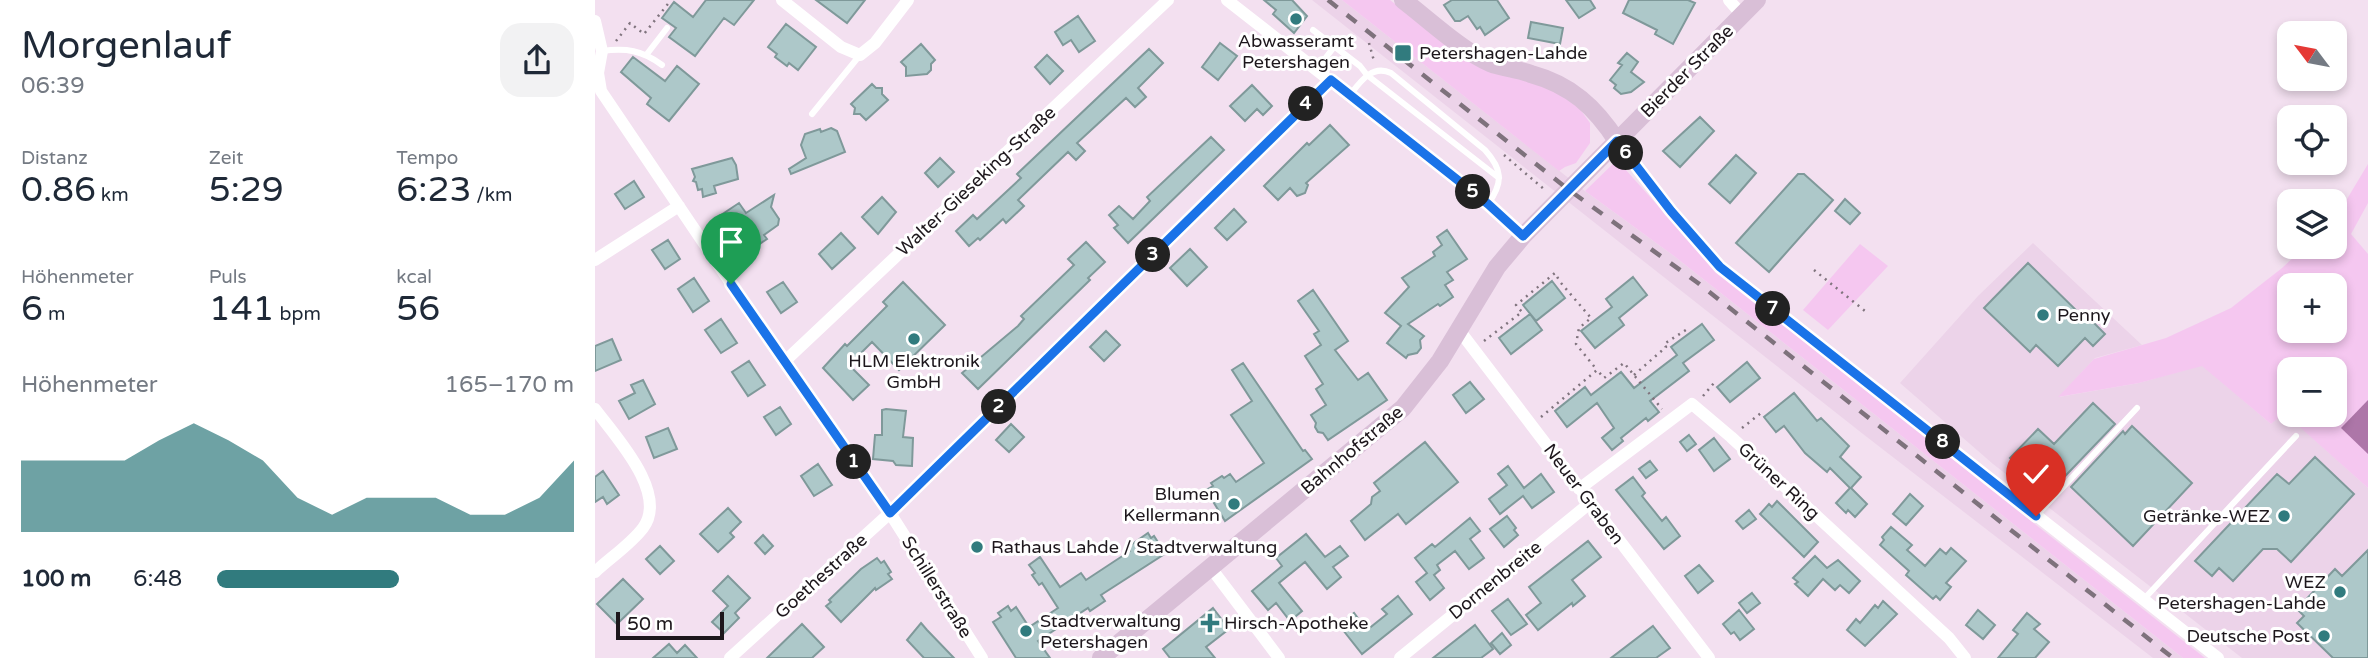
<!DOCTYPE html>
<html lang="de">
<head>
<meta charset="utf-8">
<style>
  body { margin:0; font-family:"Varela Round",sans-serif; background:#f2f2f3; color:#1f2937; height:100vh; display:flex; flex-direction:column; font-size:26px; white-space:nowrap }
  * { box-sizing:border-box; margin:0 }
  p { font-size:23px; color:#747a83 }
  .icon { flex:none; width:38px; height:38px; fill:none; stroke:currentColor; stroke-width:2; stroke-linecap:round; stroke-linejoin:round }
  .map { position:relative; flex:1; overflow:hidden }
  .details { display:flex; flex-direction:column; background:#fff; width:595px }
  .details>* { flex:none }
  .needle { width:46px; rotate:302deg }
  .tools { position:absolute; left:1682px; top:21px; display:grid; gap:14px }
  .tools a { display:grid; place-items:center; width:70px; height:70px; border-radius:14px; background:#fff; box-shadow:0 4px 10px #0003; font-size:35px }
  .scale { position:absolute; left:21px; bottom:18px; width:108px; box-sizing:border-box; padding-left:7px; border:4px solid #1d171c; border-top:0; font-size:19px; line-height:24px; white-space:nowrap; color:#1d171c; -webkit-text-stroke:5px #fff; paint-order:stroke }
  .pin { position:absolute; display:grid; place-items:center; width:60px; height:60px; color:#fff; margin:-72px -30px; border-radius:50% 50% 50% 0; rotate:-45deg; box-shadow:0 0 7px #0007 }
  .pin .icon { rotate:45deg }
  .km { position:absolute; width:35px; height:35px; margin:-18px; border-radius:50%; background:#222; color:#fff; font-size:19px; line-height:35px; text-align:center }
  .round { display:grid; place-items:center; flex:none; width:74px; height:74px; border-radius:21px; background:#f2f2f3 }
  .headline { display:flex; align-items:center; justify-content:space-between; height:119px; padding:0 21px }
  h1 { font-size:38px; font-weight:600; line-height:52px }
  .figures { display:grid; grid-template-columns:repeat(3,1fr); gap:10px; height:119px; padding:7px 21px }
  .figures div { display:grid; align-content:center }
  .figures b { font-size:35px; font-weight:600 }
  .figures small { font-size:19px; font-weight:400 }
  .figures p { font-size:19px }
  .chart { height:196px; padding:14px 21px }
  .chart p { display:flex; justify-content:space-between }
  .chart svg { width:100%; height:126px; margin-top:7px; fill:#317b7e; opacity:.7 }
  ul { padding:0 21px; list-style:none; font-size:23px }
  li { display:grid; grid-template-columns:112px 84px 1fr; align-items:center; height:52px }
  li i { height:18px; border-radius:9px; background:#317b7e }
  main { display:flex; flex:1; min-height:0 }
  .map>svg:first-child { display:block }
  .built { fill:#ecd3e9 }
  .green { fill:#f5c7f0; fill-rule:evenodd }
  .water { fill:#ad76a8 }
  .building { fill:#adc8c9; stroke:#7f999a; stroke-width:2 }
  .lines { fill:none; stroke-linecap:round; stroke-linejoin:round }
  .path { stroke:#80747e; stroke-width:2.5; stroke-dasharray:2 5; stroke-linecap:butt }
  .lane { stroke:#fff; stroke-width:6 }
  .street { stroke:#fff; stroke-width:12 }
  .secondary { stroke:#d9bfd7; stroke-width:18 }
  .rail { stroke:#7e727c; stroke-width:4.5; stroke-dasharray:12 12; stroke-linecap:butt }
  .route-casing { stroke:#fff; stroke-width:14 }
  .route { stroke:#1a73e8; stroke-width:9 }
  .poi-dot { fill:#317b7e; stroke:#fff; stroke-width:2.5 }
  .labels { text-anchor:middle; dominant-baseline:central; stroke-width:6; stroke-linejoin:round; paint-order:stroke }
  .poi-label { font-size:18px; fill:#1d171c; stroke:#fff; text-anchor:start }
  .street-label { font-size:18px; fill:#1d171c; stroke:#fff }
</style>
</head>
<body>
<main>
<section class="details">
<div class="headline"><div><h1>Morgenlauf</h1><p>06:39</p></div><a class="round"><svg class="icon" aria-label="share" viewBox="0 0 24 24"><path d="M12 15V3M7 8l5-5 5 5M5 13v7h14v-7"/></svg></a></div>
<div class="figures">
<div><p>Distanz</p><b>0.86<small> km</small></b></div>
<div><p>Zeit</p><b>5:29</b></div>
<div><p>Tempo</p><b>6:23<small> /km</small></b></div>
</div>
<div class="figures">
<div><p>Höhenmeter</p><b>6<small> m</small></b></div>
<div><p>Puls</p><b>141<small> bpm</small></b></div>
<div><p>kcal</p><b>56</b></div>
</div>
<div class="chart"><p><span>Höhenmeter</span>165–170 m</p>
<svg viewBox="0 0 160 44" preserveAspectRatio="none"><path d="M0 44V19L10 19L20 19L30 19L40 12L50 6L60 12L70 19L80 32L90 38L100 32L110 32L120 32L130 38L140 38L150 32L160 19V44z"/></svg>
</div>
<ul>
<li><b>100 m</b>6:48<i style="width:51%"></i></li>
</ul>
</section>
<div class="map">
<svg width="1773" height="658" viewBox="0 0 1773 658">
  <rect width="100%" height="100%" fill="#f3e0f0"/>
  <path class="built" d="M717,0H747L990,191L1079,256L1588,658H1558L1268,434Z
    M1438,243L1547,345L1500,358L1464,397L1544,383L1607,365L1676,424L1689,412L1773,488V658H1647L1398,464L1305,383L1383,296Z"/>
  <path class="green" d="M747,0H795L878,64L951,83L985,109L995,123V143L981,163L970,167L964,171Z
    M1022,160L1114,263L1247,372L1610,658H1588L1079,256L990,191Z
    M1773,164V203L1756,234L1773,254V488L1689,413L1676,424L1607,366L1544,383L1463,397L1499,359L1571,338L1636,308L1687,268L1710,247H1740V219ZM1694,285H1740V331H1694ZM1694,369H1740V415H1694Z
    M1265,244L1293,266L1233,330L1208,310Z"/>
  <path class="water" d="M1773,400V454L1746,428Z"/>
  <path class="building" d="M111,0H159L139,25L129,18L100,56L74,37L81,28L67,18L79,2L98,17Z
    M221,0H270L252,23Z
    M669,0H697L712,16L699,33L678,14L681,10Z
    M857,0H902L914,18L890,35L885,27L882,29L873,16L865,21H860L849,5Z
    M971,0H995L1000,8L984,18Z
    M1034,0H1093L1100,3L1078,44L1060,34L1062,30L1028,13Z
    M483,16L500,41L484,52L476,40L468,45L460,32Z
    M936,22L968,28L965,44L933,38Z
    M191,24L221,47L203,70L194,63L192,66L180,57L182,54L173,47Z
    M625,43L642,56L623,80L607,67Z
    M326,44L340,60L336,64V70L332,74L311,76V67L306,62Z
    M554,49L568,63L543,88L551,97L540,107L531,98L482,143L490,151L481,160L473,152L423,200L429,206L411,223L408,219L385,240L383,238L374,246L361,231L378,215L382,219L426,178L422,174Z
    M1032,53L1043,62L1036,72L1049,82L1036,92L1026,94L1019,88L1021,85L1015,80L1027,65L1023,63Z
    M452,55L468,71L455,84L440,67Z
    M38,57L70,81L82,66L104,84L74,121L52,104L56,98L26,72Z
    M277,84L281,88H287V94L293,100L271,120L265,114H259L260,108L256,104Z
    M657,85L677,106L668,115L662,109L650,121L635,106Z
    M1105,117L1119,131L1085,167L1068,151Z
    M735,125L754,145L711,183L713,185L710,193L702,196L695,188L683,200L669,186L712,143L714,145Z
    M236,128L242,131L250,152L196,174L194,169L211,158L206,145L210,134L225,129L226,132Z
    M616,137L629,150L533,243L519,228L523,225L514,215L524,206L538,219L555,201L552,197Z
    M1141,155L1161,173L1135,203L1114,184Z
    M137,158L141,165L143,179L119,186L121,193L108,197L107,189L103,190L101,182L98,181L100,177L97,169Z
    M345,158L359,172L343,187L330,173Z
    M1203,174H1209L1238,200L1174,272L1141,243Z
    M39,181L49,197L30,209L20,194Z
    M179,195L176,207L184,219L183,225L169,235L172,239L157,249L141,226L130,233L120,219L144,203L151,213Z
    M287,197L301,212L283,234L267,217Z
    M1250,199L1265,213L1255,224L1240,211Z
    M639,209L651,222L632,240L620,228Z
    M852,230L872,259L852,272L858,280L850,285L858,297L845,306L843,304L813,324L829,336L825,340L826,348L822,353L813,355L811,358L792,343L806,326L790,313L814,287L807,278L840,256L838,252L847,245L842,237Z
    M246,233L260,248L237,269L224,254Z
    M73,240L85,259L70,269L57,250Z
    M491,242L510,262L493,278L495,280L383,389L367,373L423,326L429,319L426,316L479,265L473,259Z
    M595,249L612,267L592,286L575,268Z
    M1433,263L1491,320L1494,318L1510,334L1498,346L1490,338L1463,366L1441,345L1435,352L1389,308Z
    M1038,277L1052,295L1024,318L1029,325L1000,348L986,331L1017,307L1011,299Z
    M99,278L114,301L98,312L83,289Z
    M957,281L970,298L941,321L928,305Z
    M188,282L202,302L186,313L172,292Z
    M308,282L350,325L304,370L277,342L254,365L274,385L258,400L228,368L250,344L252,346L292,306L288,302Z
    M718,290L753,341L740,350L763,380L773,373L792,400L733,440L728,433L723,432L720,427L721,423L716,415L731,405L721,389L728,384L710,356L726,345L719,334L724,331L703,301Z
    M935,314L947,330L916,354L904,338Z
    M126,319L142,343L126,353L110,330Z
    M1107,324L1119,340L1088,363L1094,371L1055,401L1064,412L1053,421L1051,418L1026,438L1028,441L1017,450L1007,438L1019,428L1002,403L972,427L960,411L990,387L996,395L1026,372L1039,388L1082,355L1076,347Z
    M511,331L525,345L509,361L495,347Z
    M17,339L26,360L0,371V346Z
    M154,361L170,385L153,396L137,372Z
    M1152,362L1165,378L1135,402L1122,387Z
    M648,363L708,451L710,450L717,459L630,521L611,490L618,486L616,483L627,476L629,478L635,474L641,482L669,463L636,415L657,401L637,370Z
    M48,380L60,404L34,419L24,401L40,393L36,385Z
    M875,382L889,399L871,413L858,395Z
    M1199,393L1222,421L1226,418L1254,446L1245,457L1266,477L1256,488L1272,504L1260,517L1253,510L1251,513L1241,503L1255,488L1235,468L1232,472L1210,453L1189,426L1181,432L1169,417Z
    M1498,403L1520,424L1453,494L1415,458L1443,429L1459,444Z
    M185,407L196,424L181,435L169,417Z
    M291,409L311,411L308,437L318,438L317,466L301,465L298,461L278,459L280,435H287V410Z
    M416,424L429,437L414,452L401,440Z
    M1537,426L1597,483L1538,546L1476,487L1528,431L1530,434Z
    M73,428L82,449L59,458L51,437Z
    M1094,435L1101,444L1092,451L1085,442Z
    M1119,438L1135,459L1119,471L1104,450Z
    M830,442L863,482L811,524L803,514L770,540L756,521L776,504L777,497L785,491L779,483Z
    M1720,457L1759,494L1696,562L1682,549H1668L1638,581L1624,568L1617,576L1600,561L1682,474L1694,484Z
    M1055,461L1062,470L1051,478L1044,469Z
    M223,464L237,485L219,496L206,476Z
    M913,466L929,488L946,474L959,492L937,508L928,496L905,514L894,499L912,485L903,474Z
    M8,471L24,495L12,504L8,497L0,502V477Z
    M1038,477L1050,493L1047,496L1067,521L1071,517L1085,536L1069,549L1021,490Z
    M1315,494L1328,506L1311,525L1298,514Z
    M1182,501L1223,542L1209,557L1165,514L1174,504L1177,507Z
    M133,508L146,522L135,533L139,537L123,552L105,534Z
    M1154,510L1161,519L1148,529L1141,521Z
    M912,516L921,528L919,530L923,535L909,547L895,529Z
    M875,518L885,531L875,539L889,558L874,569L860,551L842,565L845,570L839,575L849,588L835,600L821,582L832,573L820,558L837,544L840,547Z
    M1296,527L1317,545L1312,550L1330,566L1345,549L1351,554L1356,548L1371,561L1351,583L1356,587L1345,600L1341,596L1338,599L1311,575L1314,571L1285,545L1289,540L1287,537Z
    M553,533L556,538L559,536L566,547L563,549L568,555L506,595L510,601L495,611L493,608L443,641L455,658H421L398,622L406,617L403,613L413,606L416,611L421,607L434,627L463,608L447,583L444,585L437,575L440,573L434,565L445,557L465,587L486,573L491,580L535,551L533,547Z
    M711,534L730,557L745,546L753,556L738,567L746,577L732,589L710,562L684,583L707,611L695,621L681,603L673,610L657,591L687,566L681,558Z
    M168,535L178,546L170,554L160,543Z
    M993,541L1006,557L977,580L990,596L978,606L977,603L943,630L931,615L946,603L934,587Z
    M65,546L79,561L65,574L51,559Z
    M1773,550V658H1738L1702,623L1709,616L1702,609L1740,569L1747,576Z
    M1220,556L1232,568L1243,560L1265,581L1254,593L1245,585L1240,590L1228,579L1213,596L1200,584L1203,582L1198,578Z
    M282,558L286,563L289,561L296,572L293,574L297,579L281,590L280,588L246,622L231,606L236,602L234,600L266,569Z
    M1104,565L1118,581L1103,593L1090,576Z
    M133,576L155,598L140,613L144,618L129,633L117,622L133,606L118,591Z
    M28,579L48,599L22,624L2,604Z
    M1157,593L1165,603L1152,613L1144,603Z
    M803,596L817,614L767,654L744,625L759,613L772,630L792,614L787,609Z
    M913,599L932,624L916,635L897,611Z
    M1288,601L1302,614L1270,646L1252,630L1261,619L1265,623L1280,605L1283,608Z
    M618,608L634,629L611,647L620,658H575L568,649Z
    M1144,610L1159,629L1145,640L1139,632L1136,634L1128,624Z
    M1383,610L1400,625L1388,639L1371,625Z
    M1432,613L1445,624L1439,629L1454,642L1440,658H1403L1423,634L1418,630Z
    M326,623L332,630L359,658H329L312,640Z
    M207,624L229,647L217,658H172Z
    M880,625L898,649L886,658H838Z
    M1058,626L1075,648L1061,658H1016Z
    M907,633L916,645L905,654L896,643Z
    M74,644L82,653L90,645L102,658H58Z"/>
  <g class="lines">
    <path class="path" d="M21,41L35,23L49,34L76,0
      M774,43L779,61
      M909,155L950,190
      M1219,270L1270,311
      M966,283L996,318L984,328L981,344L1002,370
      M889,341L927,312L921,305L960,273L965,282
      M1039,375L1071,347L1069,344L1094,328
      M1108,396L1119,383
      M946,417L1002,370L1009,378L1029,363L1067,409
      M1147,428L1166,413"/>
    <path class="lane" d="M718,30L765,66L772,75L904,178
      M7,51C31,48 47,50 67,65
      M52,54L72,28
      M722,69L739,47
      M755,95C765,82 777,64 796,73L890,150C907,169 909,182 893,204
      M217,114L265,55
      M1441,516L1542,408
      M1549,599L1701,436"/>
    <path class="street" d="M187,0L246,47L265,55L280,43L313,0
      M632,0L893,204L928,236
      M1134,0L1147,15
      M0,21L7,51L3,73L6,91L189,362L295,513L387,658
      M1022,141L1076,211L1125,267L1623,658
      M0,260L84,206
      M864,330L1114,658
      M189,362L573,0
      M0,409C20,436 74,493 48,528C36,544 15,558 0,572
      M984,489L1097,404L1136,437L1354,638L1370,658
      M616,568L684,658
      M135,658L295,513L736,80
      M805,658L995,503"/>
    <path class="secondary" d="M808,0C833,19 867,51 895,63C908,68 923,69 936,74C976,85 1000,107 1022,141
      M506,658L808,408L845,361L902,267L928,236L1162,0"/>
    <path class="rail" d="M733,0L974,190L1103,283L1578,658"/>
  </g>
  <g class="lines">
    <g class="route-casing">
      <path id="route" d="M136,284L295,513L736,80L893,204L928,236L1022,141L1076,211L1125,267L1441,516"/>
    </g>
    <use href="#route" class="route"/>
  </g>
  <g class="poi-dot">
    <circle cx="701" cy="19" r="7"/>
    <rect x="799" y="44" width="18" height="18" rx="3.5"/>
    <circle cx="1448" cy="315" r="7"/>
    <circle cx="319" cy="339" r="7"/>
    <circle cx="639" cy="504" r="7"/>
    <circle cx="1689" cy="516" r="7"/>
    <circle cx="382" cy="547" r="7"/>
    <circle cx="1745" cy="592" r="7"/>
    <path d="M611.5 612.5h7v7h7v7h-7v7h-7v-7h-7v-7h7z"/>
    <circle cx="431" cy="631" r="7"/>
    <circle cx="1729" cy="636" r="7"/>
  </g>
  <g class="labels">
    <g class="poi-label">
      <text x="701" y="41" text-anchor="middle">Abwasseramt<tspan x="701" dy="21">Petershagen</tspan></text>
      <text x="824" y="53">Petershagen-Lahde</text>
      <text x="1462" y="315">Penny</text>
      <text x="319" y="361" text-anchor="middle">HLM Elektronik<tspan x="319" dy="21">GmbH</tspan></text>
      <text x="625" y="494" text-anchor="end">Blumen<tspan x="625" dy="21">Kellermann</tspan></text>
      <text x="1675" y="516" text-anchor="end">Getränke-WEZ</text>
      <text x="396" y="547">Rathaus Lahde / Stadtverwaltung</text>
      <text x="1731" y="582" text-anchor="end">WEZ<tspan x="1731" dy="21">Petershagen-Lahde</tspan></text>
      <text x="445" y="621">Stadtverwaltung<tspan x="445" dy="21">Petershagen</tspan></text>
      <text x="629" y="623">Hirsch-Apotheke</text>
      <text x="1715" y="636" text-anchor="end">Deutsche Post</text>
    </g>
    <g class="street-label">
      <text transform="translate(1092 71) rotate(-45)">Bierder Straße</text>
      <text transform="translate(381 181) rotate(-43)">Walter-Gieseking-Straße</text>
      <text transform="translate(757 450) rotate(-40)">Bahnhofstraße</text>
      <text transform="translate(1184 481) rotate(43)">Grüner Ring</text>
      <text transform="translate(989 494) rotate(53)">Neuer Graben</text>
      <text transform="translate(226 576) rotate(-42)">Goethestraße</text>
      <text transform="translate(900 580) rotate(-39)">Dornenbreite</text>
      <text transform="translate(342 587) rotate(58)">Schillerstraße</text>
    </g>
  </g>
</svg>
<div class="tools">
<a><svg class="needle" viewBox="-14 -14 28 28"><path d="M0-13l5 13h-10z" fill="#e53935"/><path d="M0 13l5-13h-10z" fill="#747a83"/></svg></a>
<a><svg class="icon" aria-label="locate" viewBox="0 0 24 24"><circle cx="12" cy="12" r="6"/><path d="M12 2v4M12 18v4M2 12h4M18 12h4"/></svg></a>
<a><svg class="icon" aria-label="layers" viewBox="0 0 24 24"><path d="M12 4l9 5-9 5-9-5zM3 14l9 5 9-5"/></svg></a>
<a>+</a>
<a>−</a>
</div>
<div class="scale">50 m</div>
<div class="pin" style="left:136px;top:284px;background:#1e9e55"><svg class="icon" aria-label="arrive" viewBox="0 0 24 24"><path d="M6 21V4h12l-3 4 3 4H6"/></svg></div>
<div class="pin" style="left:1441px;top:516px;background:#d93025"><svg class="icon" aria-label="check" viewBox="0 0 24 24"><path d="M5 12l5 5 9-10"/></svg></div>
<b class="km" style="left:259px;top:462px">1</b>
<b class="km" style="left:404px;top:407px">2</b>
<b class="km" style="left:558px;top:255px">3</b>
<b class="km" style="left:711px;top:104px">4</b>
<b class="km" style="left:878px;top:192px">5</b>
<b class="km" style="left:1031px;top:153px">6</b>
<b class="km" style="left:1178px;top:309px">7</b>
<b class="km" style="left:1348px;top:442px">8</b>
</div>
</main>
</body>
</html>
